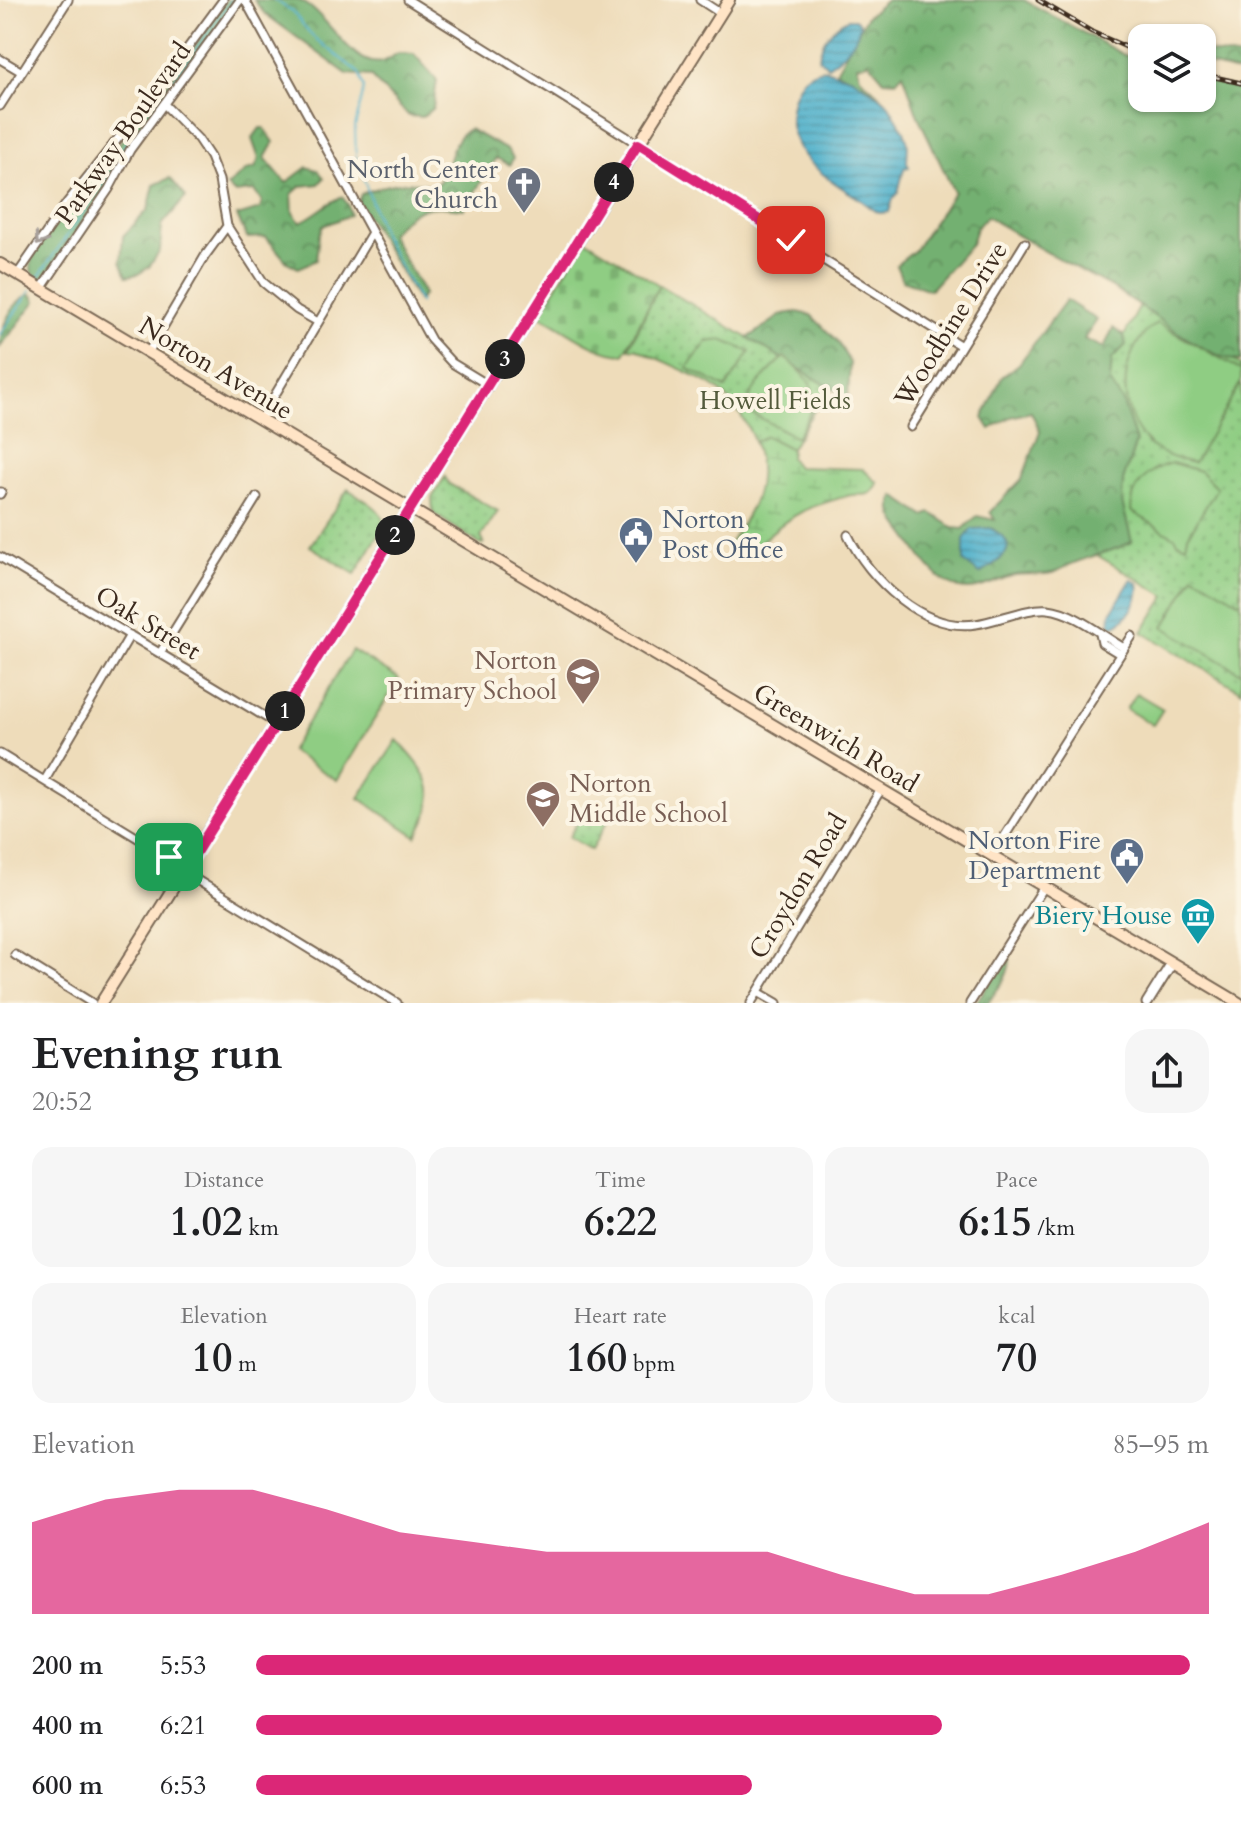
<!DOCTYPE html>
<html lang="en">
<head>
<meta charset="utf-8">
<style>
  body { margin:0; font-family:Cardo,serif; background:#f6f6f6; color:#202124; height:100vh; display:flex; flex-direction:column; font-size:30px; white-space:nowrap }
  * { box-sizing:border-box; margin:0 }
  p { font-size:26px; color:#757577 }
  .icon { flex:none; width:44px; height:44px; fill:none; stroke:currentColor; stroke-width:2; stroke-linecap:round; stroke-linejoin:round }
  .map { position:relative; height:1003px; overflow:hidden }
  .sheet { display:flex; flex-direction:column; background:#fff; flex:1 }
  .sheet>* { flex:none }
  .fabs { position:absolute; left:1128px; top:24px; display:grid; gap:16px }
  .fabs a { display:grid; place-items:center; width:88px; height:88px; border-radius:16px; background:#fff; box-shadow:0 2px 6px #0004; font-size:40px }
  .pin { position:absolute; display:grid; place-items:center; width:68px; height:68px; color:#fff; margin:-34px; border-radius:16px; box-shadow:0 4px 12px #0006 }
  .km { position:absolute; width:40px; height:40px; margin:-20px; border-radius:50%; background:#222; color:#fff; font-size:22px; line-height:40px; text-align:center }
  .round { display:grid; place-items:center; flex:none; width:84px; height:84px; border-radius:24px; background:#f6f6f6 }
  .head { display:flex; align-items:center; justify-content:space-between; height:136px; padding:0 32px }
  h1 { font-size:44px; font-weight:800; line-height:60px }
  .stats { display:grid; grid-template-columns:repeat(3,1fr); gap:12px; height:136px; padding:8px 32px }
  .stats div { display:grid; align-content:center; border-radius:20px; background:#f6f6f6; text-align:center }
  .stats b { font-size:40px; font-weight:800 }
  .stats small { font-size:22px; font-weight:400 }
  .stats p { font-size:22px }
  .chart { height:224px; padding:16px 32px }
  .chart p { display:flex; justify-content:space-between }
  .chart svg { width:100%; height:144px; margin-top:8px; fill:#db2777; opacity:.7 }
  ul { padding:0 32px; list-style:none; font-size:26px }
  li { display:grid; grid-template-columns:128px 96px 1fr; align-items:center; height:60px }
  li i { height:20px; border-radius:10px; background:#db2777 }
  .map>svg:first-child { display:block }
  .grass { fill:url(#grass-dots); stroke:#657c50; stroke-width:2 }
  .forest { fill:url(#forest-crowns); stroke:#576d48; stroke-width:2 }
  .wetland { fill:url(#wetland-marsh); stroke:#657c50; stroke-width:2 }
  .cemetery { fill:url(#cemetery-stones); stroke:#657c50; stroke-width:2 }
  .garden { fill:#8fcd83; stroke:#657c50; stroke-width:2 }
  .water { fill:url(#water-rules); stroke:#436c74; stroke-width:2 }
  .lines { fill:none; stroke-linecap:round; stroke-linejoin:round }
  .stream { stroke:#4bafca; stroke-width:2 }
  .minor-casing { stroke:#7a6855; stroke-width:11 }
  .tertiary-casing { stroke:#7a6855; stroke-width:13 }
  .secondary-casing { stroke:#7a6855; stroke-width:14 }
  .minor { stroke:#fff; stroke-width:7 }
  .tertiary { stroke:#fff; stroke-width:9 }
  .secondary { stroke:#ffe4c6; stroke-width:10 }
  .rail-casing { stroke:#3b2a1e; stroke-width:5 }
  .rail { stroke:#fcf5e5; stroke-width:2; stroke-dasharray:6; stroke-linecap:butt }
  .oneway { stroke:#a79f9a }
  .route-casing { stroke:#fff; stroke-width:16 }
  .route { stroke:#db2777; stroke-width:10 }
  .labels { text-anchor:middle; dominant-baseline:central; stroke-width:8; stroke-linejoin:round; paint-order:stroke }
  .street-label { font-size:26px; fill:#3b2a1e; stroke:#fcf5e5 }
  .worship-label { font-size:26px; fill:#5b616d; stroke:#fcf5e5; text-anchor:end }
  .park-label { font-size:26px; fill:#545b3c; stroke:#fcf5e5 }
  .service-label { font-size:26px; fill:#4e5e75; stroke:#fcf5e5; text-anchor:start }
  .education-label { font-size:26px; fill:#785e54; stroke:#fcf5e5; text-anchor:end }
  .culture-label { font-size:26px; fill:#0d838f; stroke:#fcf5e5; text-anchor:end }
</style>
</head>
<body>
<div class="map">
<svg width="1241" height="1003" viewBox="0 0 1241 1003">
  <defs>
    <pattern id="grass-dots" width="8" height="8" patternUnits="userSpaceOnUse" patternTransform="scale(2)"><rect width="8" height="8" fill="#8fcd83"/><path d="M2 2h.1M6 6h.1" fill="none" stroke="#7cb071" stroke-width="1.8" stroke-linecap="round"/></pattern>
    <pattern id="forest-crowns" width="20" height="18" patternUnits="userSpaceOnUse" patternTransform="scale(2)"><rect width="20" height="18" fill="#73b071"/><path d="M2 6a3 3 0 1 1 6 0M12 15a3 3 0 1 1 6 0" fill="none" stroke="#608f5c"/></pattern>
    <pattern id="wetland-marsh" width="20" height="14" patternUnits="userSpaceOnUse" patternTransform="scale(2)"><rect width="20" height="14" fill="#8fcd83"/><path d="M1 5h8M5 5V1M11 12h8M15 12V8" fill="none" stroke="#7cb071"/></pattern>
    <pattern id="cemetery-stones" width="16" height="16" patternUnits="userSpaceOnUse" patternTransform="scale(2)"><rect width="16" height="16" fill="#8fcd83"/><path d="M2 7V4a2 2 0 0 1 4 0v3zM10 15v-3a2 2 0 0 1 4 0v3z" fill="#7cb071"/></pattern>
    <pattern id="water-rules" width="6" height="5" patternUnits="userSpaceOnUse" patternTransform="scale(2)"><rect width="6" height="5" fill="#4bafca"/><path d="M0 2.5h6" fill="none" stroke="#408fa3"/></pattern>
  </defs>
  <rect width="100%" height="100%" fill="#fcf5e5"/>
  <filter id="ink" filterUnits="userSpaceOnUse"><feTurbulence type="fractalNoise" baseFrequency=".0125" numOctaves="2"/><feDisplacementMap in="SourceGraphic" scale="16" xChannelSelector="R" yChannelSelector="G"/><feConvolveMatrix kernelMatrix="1 2 1 2 8 2 1 2 1" color-interpolation-filters="sRGB"/></filter>
  <filter id="wash" filterUnits="userSpaceOnUse"><feTurbulence type="fractalNoise" baseFrequency=".006" numOctaves="4" result="noise"/><feDisplacementMap in="SourceGraphic" scale="32" xChannelSelector="R" yChannelSelector="G"/><feGaussianBlur stdDeviation="1.8" result="paint"/><feColorMatrix in="noise" values="0 0 0 0 0 0 0 0 0 0 0 0 0 0 0 0 0 1.4 0 .05"/><feComposite in="paint" operator="in"/></filter>
  <g filter="url(#wash)">
    <rect width="100%" height="100%" fill="#eedcba"/>
    <path class="grass" d="M659,285L829,386L764,493L758,490C770,460 744,413 722,393C708,379 658,360 638,349L629,348Z
      M1140,306L1241,365V691L1142,632L1166,596L1090,551L1101,379Z
      M445,477L449,484L498,511L481,537L484,543L481,545L433,513L432,498Z
      M348,489C361,499 385,508 384,526L355,574L310,546Z
      M586,807L608,820L591,850L569,837Z"/>
    <path class="forest" d="M227,0H235C223,27 186,75 167,99C146,123 123,146 113,176L47,275L42,279L35,276L31,270V260L59,217L84,187L98,176L102,164L168,83Z
      M254,0C267,0 286,0 298,0C327,10 351,69 382,62C387,61 393,56 398,53L414,54L437,80L433,108L422,117L409,116L370,76L347,74L264,13Z
      M887,0H1024L1122,54L1142,62V98H1202V80L1241,90V361C1203,359 1144,305 1109,286C1068,263 1026,243 987,216L976,228L971,244L930,290L902,280L896,265L914,251L954,192L918,116L903,73L896,81L884,80L869,62L857,65L860,77L887,102L863,84L836,71L867,16Z
      M1202,51L1241,58V73L1202,63Z
      M260,128H264L274,142L265,158L286,183L307,167L318,170L324,178L319,184L301,186L292,194L293,213L300,222C315,216 326,203 342,197L348,205L350,215L323,226L319,235L316,260L298,268L287,262L266,237L247,238L237,216L260,209L262,201L254,191L234,193L227,186L247,170L255,168L259,159L252,139Z
      M469,129L507,150L513,158L510,165L496,158L464,209C427,205 416,204 390,234L424,294L418,301L358,202L361,194C386,184 407,178 434,186C454,172 445,141 469,129Z
      M170,178L186,197L162,225L160,251L149,267L138,274L127,276L121,261L123,236L148,210L154,185Z
      M32,294L36,301L0,347C0,329 12,299 32,294Z
      M1066,300L1097,320L1084,339L1104,348L1113,328L1124,336L1126,345L1112,359L1110,382L1123,402L1136,442L1123,481L1122,502L1132,542C1111,552 1090,556 1069,565C1063,567 1058,572 1052,573C1040,576 1027,573 1015,575C995,580 977,594 956,587C935,580 921,556 909,539C900,526 885,512 895,496L924,516L931,513L954,528L963,529L977,516L995,520L990,512L1022,479L1040,431L1031,412L1011,417L990,429L983,418L1002,377L1019,364Z
      M797,312L811,315L838,342L850,363L848,398L748,338L783,314Z
      M1009,951C1014,972 999,986 988,1003H976Z"/>
    <path class="wetland" d="M766,436L791,449L790,458L797,467L863,469L878,483C871,498 866,494 852,495C844,496 835,500 827,502C789,513 772,532 743,558L727,548C751,510 769,487 754,442Z"/>
    <path class="cemetery" d="M585,239L659,285L624,354C593,353 566,328 539,315Z"/>
    <path class="garden" d="M1157,323L1241,370V382L1194,463C1178,460 1162,455 1149,444C1115,412 1118,349 1157,323Z
      M722,340L750,352L726,388L687,368L707,342Z
      M784,357C821,386 821,398 796,437L749,412C743,392 771,371 784,357Z
      M1172,463L1200,471L1217,488L1188,536L1186,545L1178,542L1176,538L1131,511C1131,486 1148,469 1172,463Z
      M1194,575L1241,603V673L1164,627Z
      M352,650L399,679L337,780L290,751Z
      M1136,693L1163,709L1153,725L1126,709Z
      M397,740C429,774 444,793 416,836L359,798Z"/>
    <path class="water" d="M848,19H855L860,24C857,43 843,56 828,66L819,59C820,42 832,26 848,19Z
      M825,69L853,78L887,102L904,131L908,143L907,162L909,167L904,168L898,193L893,199L889,212L879,213C870,208 862,200 853,195C817,172 778,145 794,96C800,80 807,71 825,69Z
      M990,528C1027,548 997,561 980,574L964,562V539L972,529Z
      M1131,580L1138,583C1141,600 1129,619 1113,626L1110,623L1111,613Z"/>
    <g class="lines">
      <path class="stream" d="M274,0L292,11L312,36L359,73L364,88L355,127L356,156L383,236L420,303
        M37,279L114,168C121,152 125,140 139,128L232,0
        M0,334L31,290"/>
    </g>
  </g>
  <g filter="url(#ink)">
    <g class="lines">
      <g class="minor-casing">
        <path id="minor" d="M245,0L431,340L452,363L488,385
          M408,0L961,346
          M700,0L720,13
          M0,59L22,72
          M165,105L198,139L210,157L219,180L227,226L264,283L297,310L318,322
          M0,106L68,0
          M17,275L66,204L159,87L223,0
          M41,289L109,189L130,150L240,0
          M148,353L205,256L227,226
          M260,420L371,234
          M911,427L1025,243
          M0,494L1,492
          M848,535C869,579 923,632 976,624C997,621 1028,607 1048,609C1075,612 1101,635 1124,648
          M0,557L277,724
          M1100,634L1102,643L1120,654
          M160,653L257,497
          M0,754L169,857L192,877L397,1003
          M45,780L130,635
          M992,856L1132,636
          M15,955L92,1003
          M758,992L777,1003
          M751,1003L880,791
          M970,1003L1044,887"/>
      </g>
      <g class="tertiary-casing">
        <path id="tertiary" d="M1147,1003L1172,963"/>
      </g>
      <g class="secondary-casing">
        <path id="secondary" d="M0,264L1239,1003
          M101,1003L729,0"/>
      </g>
      <use href="#minor" class="minor"/>
      <use href="#tertiary" class="tertiary"/>
      <use href="#secondary" class="secondary"/>
      <g class="rail-casing">
        <path id="rail" d="M1038,0L1092,32L1142,54
          M1202,74L1241,83"/>
      </g>
      <use href="#rail" class="rail"/>
    </g>
    <defs><path id="oneway-chevron" d="M-2-3.5L2.5 0L-2 3.5" fill="none" stroke-width="1.6" stroke-linecap="round" stroke-linejoin="round" transform="scale(2)"/></defs>
    <use class="oneway" href="#oneway-chevron" transform="translate(40 240) rotate(123)"/>
  </g>
  <g class="lines" filter="url(#ink)">
    <g class="route-casing">
      <path id="route" d="M169,857L185,870L638,144L791,240"/>
    </g>
    <use href="#route" class="route"/>
  </g>
  <defs>
    <g id="church-pin" transform="scale(1.8)"><path d="M0 17L-7.5 6A9.5 9.5 0 1 1 7.5 6Z" fill="#6b7280" stroke="#fcf5e5"/><path d="M-1.2-6h2.4v3.5h3.3v2.4h-3.3V6h-2.4V-.1h-3.3v-2.4h3.3Z" fill="#fff"/></g>
    <g id="civic-pin" transform="scale(1.8)"><path d="M0 17L-7.5 6A9.5 9.5 0 1 1 7.5 6Z" fill="#5c6f8a" stroke="#fcf5e5"/><path d="M-.6-6.5H3V-4.5H.6V-3L4-1V1h2V6H-6V1h2V-1L-.6-3ZM-1.2 2.5V6h2.4V2.5Z" fill="#fff"/></g>
    <g id="school-pin" transform="scale(1.8)"><path d="M0 17L-7.5 6A9.5 9.5 0 1 1 7.5 6Z" fill="#8d6e63" stroke="#fcf5e5"/><path d="M0-5L7-2L0 1L-7-2ZM-4 1L0 2.5L4 1V4Q0 6-4 4Z" fill="#fff"/></g>
    <g id="museum-pin" transform="scale(1.8)"><path d="M0 17L-7.5 6A9.5 9.5 0 1 1 7.5 6Z" fill="#0f9aa8" stroke="#fcf5e5"/><path d="M0-6L6-3V-2H-6V-3ZM-5-1h2V3h-2ZM-1-1h2V3h-2ZM3-1h2V3H3ZM-6 4H6V6H-6Z" fill="#fff"/></g>
  </defs>
  <g fill-rule="evenodd">
    <use href="#church-pin" x="524" y="184"/>
    <use href="#civic-pin" x="636" y="534"/>
    <use href="#school-pin" x="583" y="675"/>
    <use href="#school-pin" x="543" y="798"/>
    <use href="#civic-pin" x="1127" y="855"/>
    <use href="#museum-pin" x="1198" y="915"/>
  </g>
  <g class="labels">
    <g class="street-label">
      <text transform="translate(123 133) rotate(-55)">Parkway Boulevard</text>
      <text transform="translate(951 324) rotate(-58)">Woodbine Drive</text>
      <text transform="translate(216 368) rotate(31)">Norton Avenue</text>
      <text transform="translate(148 623) rotate(31)">Oak Street</text>
      <text transform="translate(836 738) rotate(31)">Greenwich Road</text>
      <text transform="translate(798 886) rotate(-59)">Croydon Road</text>
    </g>
    <g class="worship-label">
      <text x="498" y="169">North Center<tspan x="498" dy="30">Church</tspan></text>
    </g>
    <g class="park-label">
      <text x="775" y="400">Howell Fields</text>
    </g>
    <g class="service-label">
      <text x="662" y="519">Norton<tspan x="662" dy="30">Post Office</tspan></text>
      <text x="1101" y="840" text-anchor="end">Norton Fire<tspan x="1101" dy="30">Department</tspan></text>
    </g>
    <g class="education-label">
      <text x="557" y="660">Norton<tspan x="557" dy="30">Primary School</tspan></text>
      <text x="569" y="783" text-anchor="start">Norton<tspan x="569" dy="30">Middle School</tspan></text>
    </g>
    <g class="culture-label">
      <text x="1172" y="915">Biery House</text>
    </g>
  </g>
</svg>
<div class="fabs">
<a><svg class="icon" aria-label="layers" viewBox="0 0 24 24"><path d="M12 4l9 5-9 5-9-5zM3 14l9 5 9-5"/></svg></a>
</div>
<div class="pin" style="left:169px;top:857px;background:#1e9e55"><svg class="icon" aria-label="arrive" viewBox="0 0 24 24"><path d="M6 21V4h12l-3 4 3 4H6"/></svg></div>
<div class="pin" style="left:791px;top:240px;background:#d93025"><svg class="icon" aria-label="check" viewBox="0 0 24 24"><path d="M5 12l5 5 9-10"/></svg></div>
<b class="km" style="left:285px;top:711px">1</b>
<b class="km" style="left:395px;top:535px">2</b>
<b class="km" style="left:505px;top:359px">3</b>
<b class="km" style="left:614px;top:182px">4</b>
</div>
<section class="sheet">
<div class="head"><div><h1>Evening run</h1><p>20:52</p></div><a class="round"><svg class="icon" aria-label="share" viewBox="0 0 24 24"><path d="M12 15V3M7 8l5-5 5 5M5 13v7h14v-7"/></svg></a></div>
<div class="stats">
<div><p>Distance</p><b>1.02<small> km</small></b></div>
<div><p>Time</p><b>6:22</b></div>
<div><p>Pace</p><b>6:15<small> /km</small></b></div>
</div>
<div class="stats">
<div><p>Elevation</p><b>10<small> m</small></b></div>
<div><p>Heart rate</p><b>160<small> bpm</small></b></div>
<div><p>kcal</p><b>70</b></div>
</div>
<div class="chart"><p><span>Elevation</span>85–95 m</p>
<svg viewBox="0 0 160 44" preserveAspectRatio="none"><path d="M0 44V16L10 9L20 6L30 6L40 12L50 19L60 22L70 25L80 25L90 25L100 25L110 32L120 38L130 38L140 32L150 25L160 16V44z"/></svg>
</div>
<ul>
<li><b>200 m</b>5:53<i style="width:98%"></i></li>
<li><b>400 m</b>6:21<i style="width:72%"></i></li>
<li><b>600 m</b>6:53<i style="width:52%"></i></li>
</ul>
</section>
</body>
</html>
